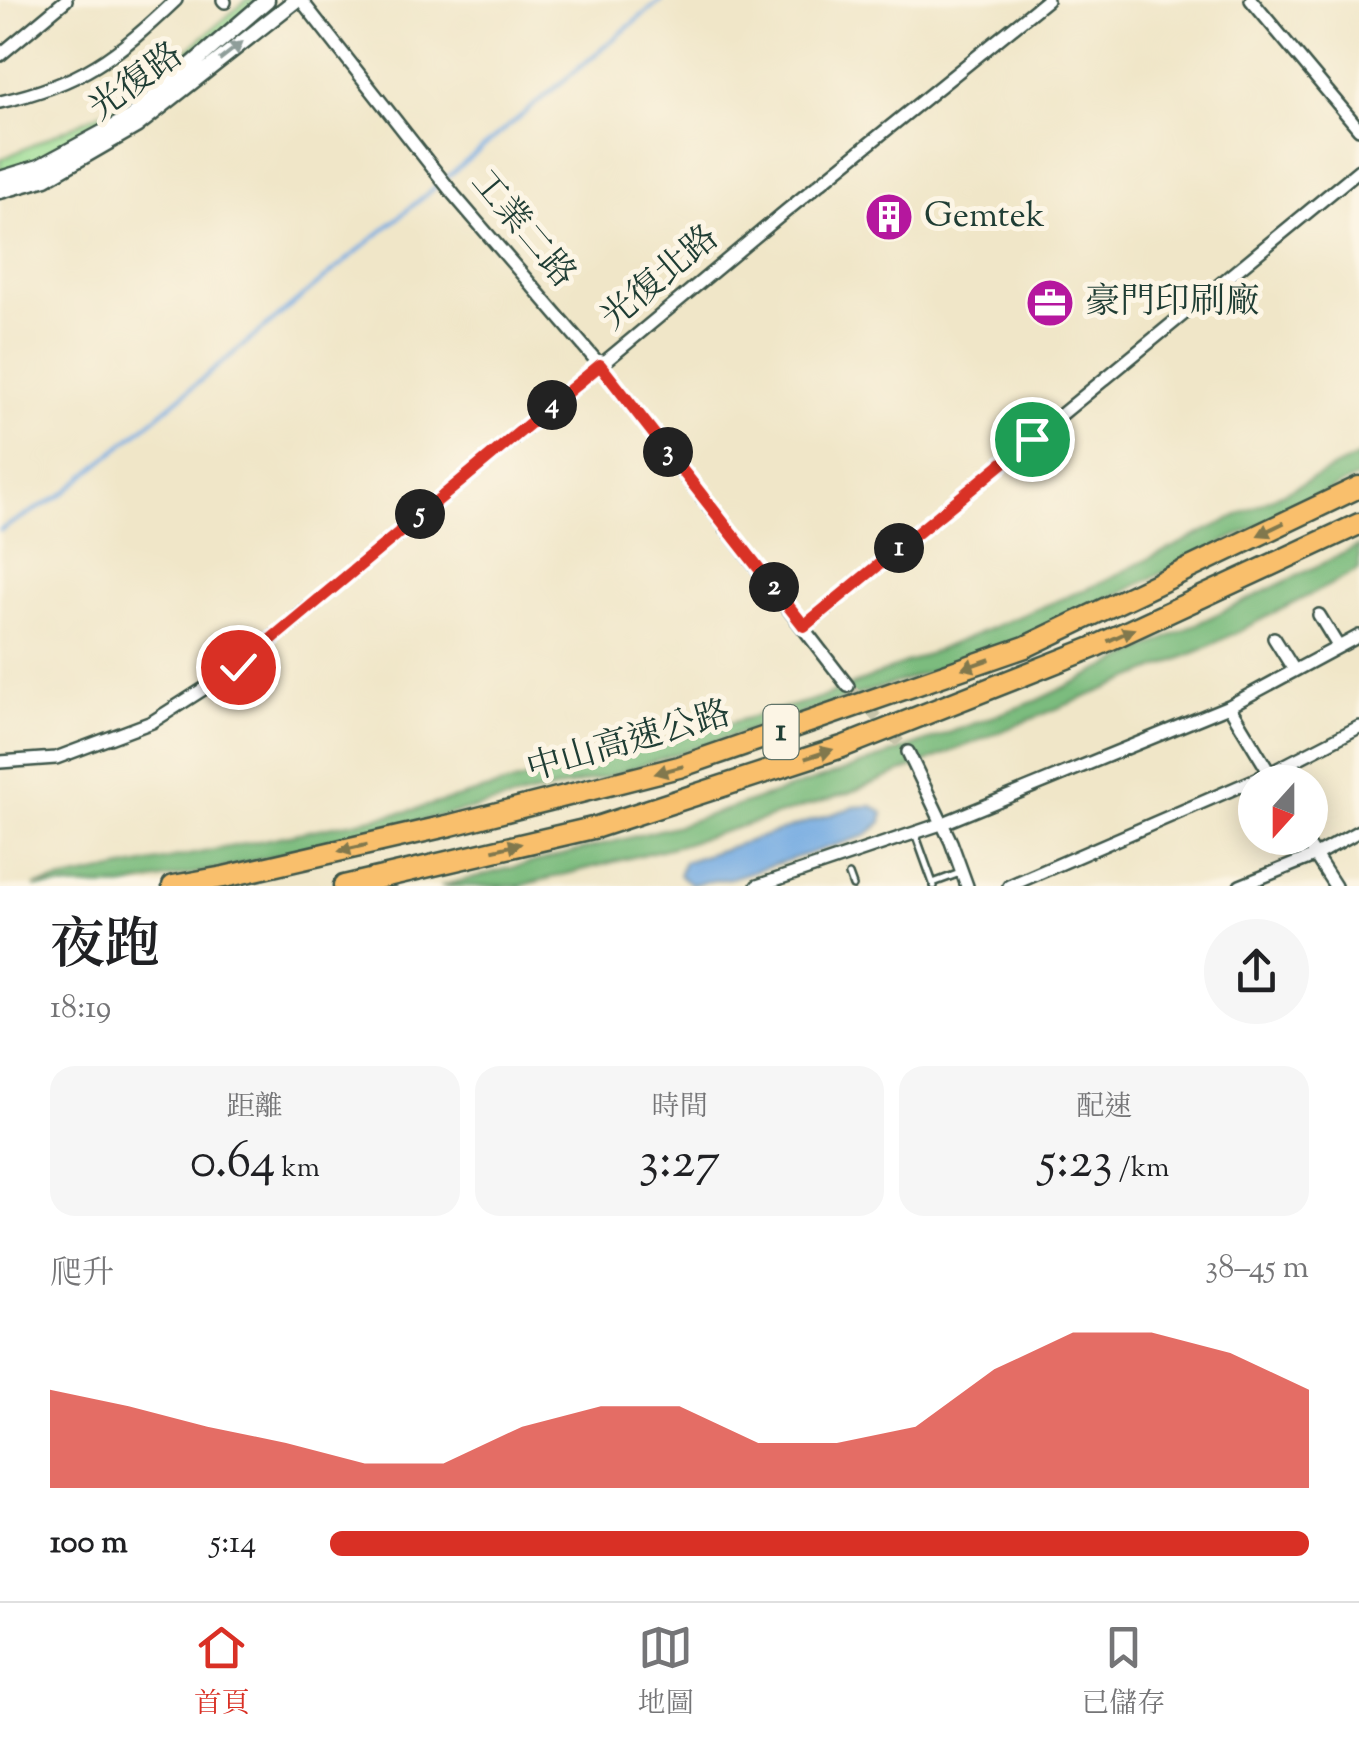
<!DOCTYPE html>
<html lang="zh-TW">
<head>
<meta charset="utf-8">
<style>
  body { margin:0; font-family:"Sorts Mill Goudy","Noto Serif TC",serif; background:#f6f6f6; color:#202124; height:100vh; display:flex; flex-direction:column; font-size:38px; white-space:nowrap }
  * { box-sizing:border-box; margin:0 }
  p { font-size:32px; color:#757577 }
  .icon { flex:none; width:55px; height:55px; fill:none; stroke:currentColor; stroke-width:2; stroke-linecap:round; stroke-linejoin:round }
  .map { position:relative; height:886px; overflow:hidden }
  .panel { display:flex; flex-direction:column; background:#fff; flex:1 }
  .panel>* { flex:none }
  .needle { width:65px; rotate:201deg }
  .buttons { position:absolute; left:1238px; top:765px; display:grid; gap:20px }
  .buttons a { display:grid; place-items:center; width:90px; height:90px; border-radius:50%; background:#fff; box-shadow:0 5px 25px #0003; font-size:50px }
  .pin { position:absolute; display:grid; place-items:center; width:85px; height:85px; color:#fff; margin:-42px; border:5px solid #fff; border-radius:50%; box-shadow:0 2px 10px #0007 }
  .km { position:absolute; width:50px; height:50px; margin:-25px; border-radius:50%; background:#222; color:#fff; font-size:28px; line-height:50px; text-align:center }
  .round { display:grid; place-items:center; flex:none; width:105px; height:105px; border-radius:52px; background:#f6f6f6 }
  .summary { display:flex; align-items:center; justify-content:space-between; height:170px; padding:0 50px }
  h1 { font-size:55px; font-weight:600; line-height:75px }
  .stats { display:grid; grid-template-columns:repeat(3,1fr); gap:15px; height:170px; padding:10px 50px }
  .stats div { display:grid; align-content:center; border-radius:25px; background:#f6f6f6; text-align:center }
  .stats b { font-size:50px; font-weight:600 }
  .stats small { font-size:28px; font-weight:400 }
  .stats p { font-size:28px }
  .chart { height:280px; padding:20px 50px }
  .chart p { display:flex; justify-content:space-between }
  .chart svg { width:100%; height:180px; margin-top:10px; fill:#d93025; opacity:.7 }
  ul { padding:0 50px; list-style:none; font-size:32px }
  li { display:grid; grid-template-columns:160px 120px 1fr; align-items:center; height:75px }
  li i { height:25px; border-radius:12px; background:#d93025 }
  .menu { display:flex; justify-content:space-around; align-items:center; height:140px; border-top:2px solid #e0e0e0; background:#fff; font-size:28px; color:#757577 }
  .menu a { display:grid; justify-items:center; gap:5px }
  .menu .on { color:#d93025 }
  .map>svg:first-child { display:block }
  .green { fill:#9bdd94; stroke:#5d8d64; stroke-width:2.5 }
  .forest { fill:#7cbc7e; stroke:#4e7c59; stroke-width:2.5 }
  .water { fill:#73aae2; stroke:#49748b; stroke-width:2.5 }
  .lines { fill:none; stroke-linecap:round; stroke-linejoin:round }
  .stream { stroke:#73aae2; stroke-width:4 }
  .minor-tunnel { stroke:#c6c4aa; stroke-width:11; stroke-dasharray:11 5.5; stroke-linecap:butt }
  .service-casing { stroke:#3e564a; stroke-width:10 }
  .minor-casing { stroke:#3e564a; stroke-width:16 }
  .tertiary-casing { stroke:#3e564a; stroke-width:19 }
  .motorway-casing { stroke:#3e564a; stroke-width:25 }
  .service { stroke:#fff; stroke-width:5 }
  .minor { stroke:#fff; stroke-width:11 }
  .tertiary { stroke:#fff; stroke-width:14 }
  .motorway { stroke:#f9bf6c; stroke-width:20 }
  .oneway { fill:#8f9e9a }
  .oneway2 { fill:#81784d }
  .route-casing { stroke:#fff; stroke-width:20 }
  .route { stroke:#d93025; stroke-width:12 }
  .labels { text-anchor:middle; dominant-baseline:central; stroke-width:10; stroke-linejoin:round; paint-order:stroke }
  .shield { fill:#fcf5e5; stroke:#617469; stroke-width:2.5 }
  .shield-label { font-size:32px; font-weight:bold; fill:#1f3d34 }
  .street-label { font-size:35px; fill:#1f3d34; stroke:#fcf5e5 }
  .poi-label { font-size:35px; fill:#1f3d34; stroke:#fcf5e5; text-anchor:start }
</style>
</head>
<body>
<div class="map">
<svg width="1359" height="886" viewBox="0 0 1359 886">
  <rect width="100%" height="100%" fill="#fcf5e5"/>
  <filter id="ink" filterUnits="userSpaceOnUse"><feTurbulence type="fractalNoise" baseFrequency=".01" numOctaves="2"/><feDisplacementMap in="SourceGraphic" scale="20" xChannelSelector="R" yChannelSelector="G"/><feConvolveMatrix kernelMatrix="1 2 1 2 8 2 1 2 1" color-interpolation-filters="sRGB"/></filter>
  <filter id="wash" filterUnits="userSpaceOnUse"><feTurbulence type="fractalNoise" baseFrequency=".0048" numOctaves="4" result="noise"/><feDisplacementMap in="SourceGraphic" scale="40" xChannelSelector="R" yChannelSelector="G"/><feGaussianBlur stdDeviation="2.25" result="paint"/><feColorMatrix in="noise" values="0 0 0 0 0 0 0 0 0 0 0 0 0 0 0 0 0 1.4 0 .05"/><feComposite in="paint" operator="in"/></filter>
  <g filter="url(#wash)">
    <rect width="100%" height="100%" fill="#f0e6c8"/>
    <path class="green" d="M247,0H263L130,116L38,165L0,177V160L127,101Z"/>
    <path class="forest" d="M1359,456V476L1351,480L1021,642L605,777L220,869L123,886H34L409,811L821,698L1091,587Z
      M1359,546V570L1199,651L849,793L680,845L519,886H441L679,825L847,770L1036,701Z"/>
    <path class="water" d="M873,806L883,813L882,822L865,836L731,878L692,884L679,875L684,862L854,807Z"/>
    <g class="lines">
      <path class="stream" d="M446,178L661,0
        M0,530L63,494L439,184"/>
    </g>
  </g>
  <g filter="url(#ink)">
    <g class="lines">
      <path class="minor-tunnel" d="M848,686L908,752"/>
      <g class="service-casing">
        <path id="service" d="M916,836L934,886
          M849,875L853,886
          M933,883L960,873"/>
      </g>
      <g class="minor-casing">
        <path id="minor" d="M223,0L225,2
          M301,0L454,195L600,365L848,686
          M1251,0L1359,129
          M0,55L66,0
          M0,102C82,84 117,56 176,0
          M1319,615L1338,646
          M804,626L1359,170
          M1274,638L1294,670
          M1229,706L1275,782
          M908,752L951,842L967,886
          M0,762L56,758L152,722L238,667L786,211L1047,0
          M1304,838L1335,886
          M757,886L941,824L1229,706L1359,636
          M1009,886L1270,773L1359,727
          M1240,886L1314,856L1359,831"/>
      </g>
      <g class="tertiary-casing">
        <path id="tertiary" d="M0,179L39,167L130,118L267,0
          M0,191L46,178L136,126L296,0"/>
      </g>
      <g class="motorway-casing">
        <path id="motorway" d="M173,886L224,877L451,825L679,767L1025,647L1359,487
          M344,886L597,827L842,747L1092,648L1359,524"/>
      </g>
      <use href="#service" class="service"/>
      <use href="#minor" class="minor"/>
      <use href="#tertiary" class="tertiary"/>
      <use href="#motorway" class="motorway"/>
    </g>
    <defs><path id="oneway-solid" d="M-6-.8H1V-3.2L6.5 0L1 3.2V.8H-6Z" transform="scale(2.5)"/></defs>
    <use class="oneway" href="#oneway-solid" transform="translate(231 51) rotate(-38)"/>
    <g class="oneway2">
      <use href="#oneway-solid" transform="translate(1271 529) rotate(154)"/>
      <use href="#oneway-solid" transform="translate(1121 635) rotate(-25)"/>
      <use href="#oneway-solid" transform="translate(976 664) rotate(161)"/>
      <use href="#oneway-solid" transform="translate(819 754) rotate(-18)"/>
      <use href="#oneway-solid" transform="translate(669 770) rotate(165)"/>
      <use href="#oneway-solid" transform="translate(507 847) rotate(-13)"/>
      <use href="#oneway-solid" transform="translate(353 848) rotate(167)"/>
    </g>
  </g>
  <g class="lines" filter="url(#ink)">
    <g class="route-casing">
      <path id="route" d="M238,667L600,365L804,626L1032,439"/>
    </g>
    <use href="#route" class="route"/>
  </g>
  <defs>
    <g id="building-disc" transform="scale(2.5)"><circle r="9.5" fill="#b5179e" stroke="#fcf5e5"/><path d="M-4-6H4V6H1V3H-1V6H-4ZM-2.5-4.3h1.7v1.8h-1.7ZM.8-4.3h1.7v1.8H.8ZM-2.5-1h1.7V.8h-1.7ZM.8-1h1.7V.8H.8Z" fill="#fff"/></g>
    <g id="office-disc" transform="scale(2.5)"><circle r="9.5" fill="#b5179e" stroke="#fcf5e5"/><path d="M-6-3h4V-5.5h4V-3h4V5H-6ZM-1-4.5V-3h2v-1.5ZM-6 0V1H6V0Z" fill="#fff"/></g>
  </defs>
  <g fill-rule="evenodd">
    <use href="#building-disc" x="889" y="217"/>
    <use href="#office-disc" x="1050" y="303"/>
  </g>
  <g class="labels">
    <rect class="shield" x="763.5" y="705" width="35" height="54" rx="8"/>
    <g class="shield-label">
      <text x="781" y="732">1</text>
    </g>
    <g class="street-label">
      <text transform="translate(137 83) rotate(-36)">光復路</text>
      <text transform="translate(522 230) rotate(50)">工業二路</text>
      <text transform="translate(661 279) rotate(-40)">光復北路</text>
      <text transform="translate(629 743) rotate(-16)">中山高速公路</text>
    </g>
    <g class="poi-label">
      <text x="924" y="217">Gemtek</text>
      <text x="1085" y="303">豪門印刷廠</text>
    </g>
  </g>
</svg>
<div class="buttons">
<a><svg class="needle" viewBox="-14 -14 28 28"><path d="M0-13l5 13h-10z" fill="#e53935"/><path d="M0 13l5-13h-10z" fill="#757577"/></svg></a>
</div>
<div class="pin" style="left:1032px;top:439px;background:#1e9e55"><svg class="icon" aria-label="arrive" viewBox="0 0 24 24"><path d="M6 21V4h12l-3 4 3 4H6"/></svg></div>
<div class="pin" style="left:238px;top:667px;background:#d93025"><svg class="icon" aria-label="check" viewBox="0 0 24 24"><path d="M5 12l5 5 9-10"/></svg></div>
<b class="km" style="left:899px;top:548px">1</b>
<b class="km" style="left:774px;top:587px">2</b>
<b class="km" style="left:668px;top:452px">3</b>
<b class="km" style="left:552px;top:405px">4</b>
<b class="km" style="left:420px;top:514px">5</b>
</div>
<section class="panel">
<div class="summary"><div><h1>夜跑</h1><p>18:19</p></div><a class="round"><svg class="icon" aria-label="share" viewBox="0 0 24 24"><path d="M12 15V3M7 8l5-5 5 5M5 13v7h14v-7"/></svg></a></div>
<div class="stats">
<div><p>距離</p><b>0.64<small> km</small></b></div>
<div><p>時間</p><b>3:27</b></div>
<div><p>配速</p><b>5:23<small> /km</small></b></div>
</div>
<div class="chart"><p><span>爬升</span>38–45 m</p>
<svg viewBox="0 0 160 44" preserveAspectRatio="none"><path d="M0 44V20L10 24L20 29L30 33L40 38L50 38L60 29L70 24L80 24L90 33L100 33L110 29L120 15L130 6L140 6L150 11L160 20V44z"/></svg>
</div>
<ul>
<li><b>100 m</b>5:14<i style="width:100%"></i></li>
</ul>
</section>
<nav class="menu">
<a class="on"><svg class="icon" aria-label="home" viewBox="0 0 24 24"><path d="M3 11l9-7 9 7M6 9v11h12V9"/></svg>首頁</a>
<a><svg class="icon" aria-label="map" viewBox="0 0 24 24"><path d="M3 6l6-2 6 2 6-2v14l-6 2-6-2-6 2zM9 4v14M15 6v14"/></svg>地圖</a>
<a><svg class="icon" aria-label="saved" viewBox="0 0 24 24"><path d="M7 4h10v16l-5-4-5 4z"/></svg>已儲存</a>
</nav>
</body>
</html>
